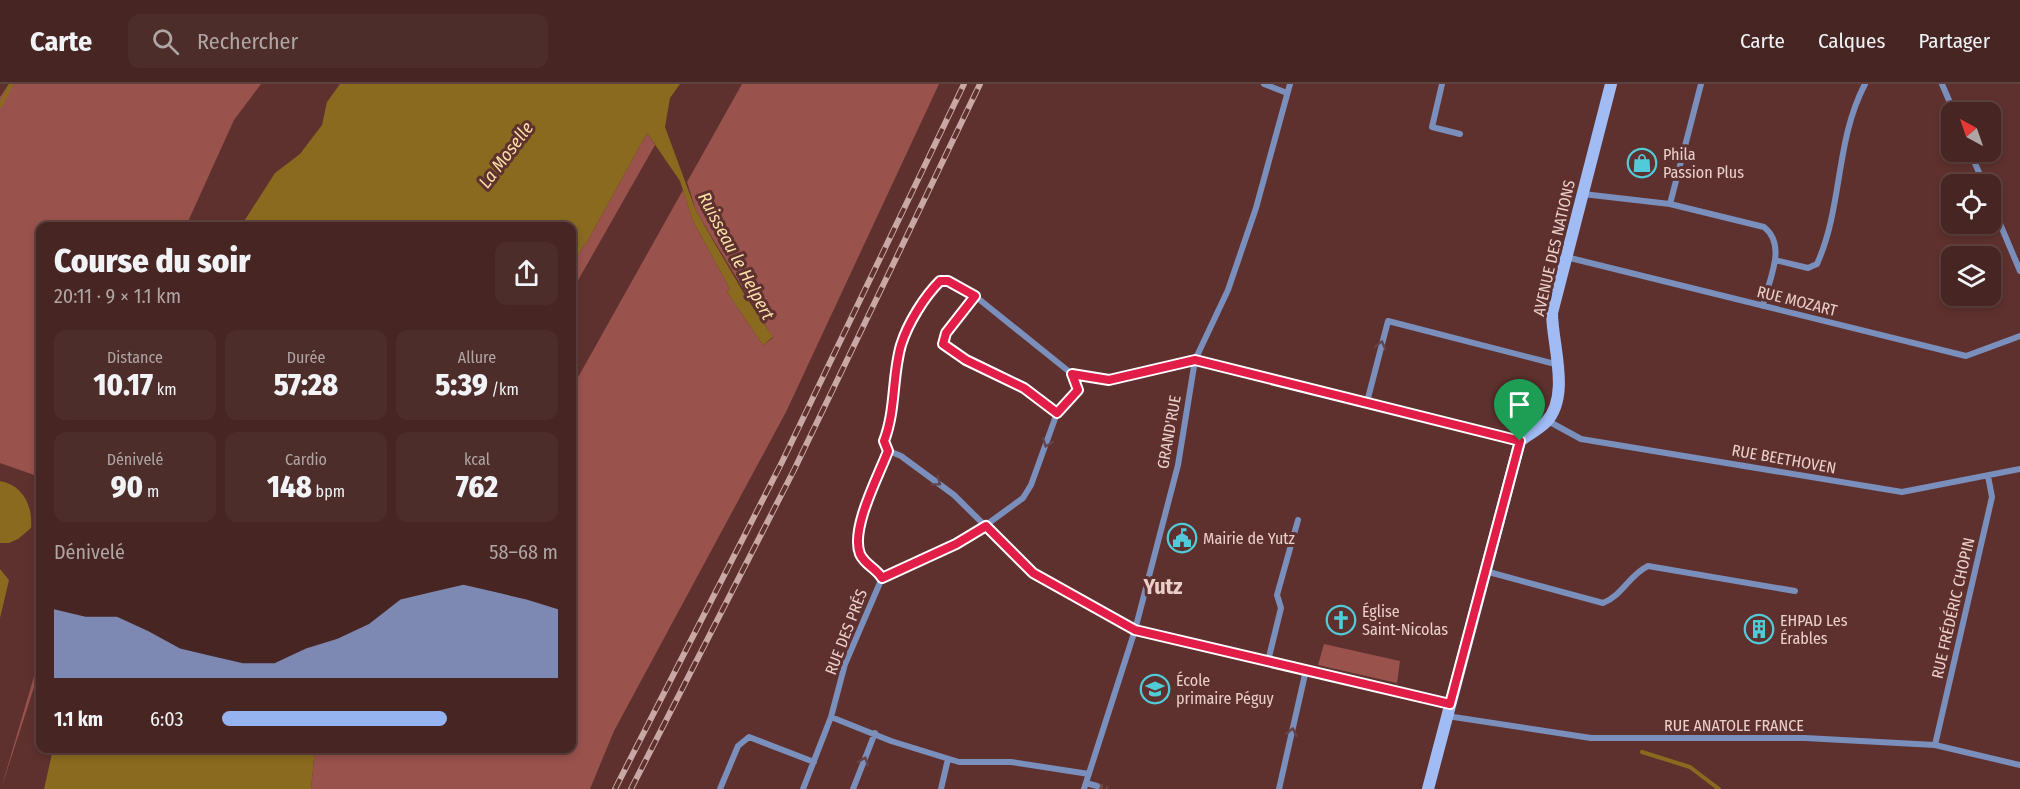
<!DOCTYPE html>
<html lang="fr">
<head>
<meta charset="utf-8">
<style>
  body { margin:0; font-family:"Fira Sans Condensed",sans-serif; background:#4d2d2a; color:#f1f3f6; height:100vh; display:flex; flex-direction:column; font-size:22px; white-space:nowrap }
  * { box-sizing:border-box; margin:0 }
  p { font-size:20px; color:#b0a5a5 }
  .icon { flex:none; width:33px; height:33px; fill:none; stroke:currentColor; stroke-width:2; stroke-linecap:round; stroke-linejoin:round }
  .map { position:relative; flex:1; overflow:hidden }
  .panel { position:absolute; left:36px; top:138px; width:540px; height:531px; display:flex; flex-direction:column; background:#462522; border-radius:12px; box-shadow:0 3px 9px #0003,0 0 0 2px #5e4240 }
  .panel>* { flex:none }
  .needle { width:39px; rotate:320deg }
  .buttons { position:absolute; left:1941px; top:18px; display:grid; gap:12px }
  .buttons a { display:grid; place-items:center; width:60px; height:60px; border-radius:12px; background:#462522; box-shadow:0 3px 9px #0003,0 0 0 2px #5e4240; font-size:30px }
  .pin { position:absolute; display:grid; place-items:center; width:51px; height:51px; color:#fff; margin:-62px -26px; border-radius:50% 50% 50% 0; rotate:-45deg; box-shadow:0 0 6px #0007 }
  .pin .icon { rotate:45deg }
  .round { display:grid; place-items:center; flex:none; width:63px; height:63px; border-radius:12px; background:#4d2d2a }
  .overview { display:flex; align-items:center; justify-content:space-between; height:102px; padding:0 18px }
  h1 { font-size:33px; font-weight:800; line-height:45px }
  .metrics { display:grid; grid-template-columns:repeat(3,1fr); gap:9px; height:102px; padding:6px 18px }
  .metrics div { display:grid; align-content:center; border-radius:12px; background:#4d2d2a; text-align:center }
  .metrics b { font-size:30px; font-weight:800 }
  .metrics small { font-size:16px; font-weight:400 }
  .metrics p { font-size:16px }
  .chart { height:168px; padding:12px 18px }
  .chart p { display:flex; justify-content:space-between }
  .chart svg { width:100%; height:108px; margin-top:6px; fill:#95b2f1; opacity:.7 }
  ul { padding:0 18px; list-style:none; font-size:20px }
  li { display:grid; grid-template-columns:96px 72px 1fr; align-items:center; height:45px }
  li i { height:15px; border-radius:8px; background:#95b2f1 }
  header { display:flex; align-items:center; gap:36px; box-sizing:border-box; height:84px; padding:0 30px; background:#462522; border-bottom:2px solid #5e4240 }
  header strong { font-size:28px }
  nav { display:flex; gap:33px; margin-inline-start:auto; font-size:21px }
  .search { width:420px; height:54px; background:#4d2d2a; display:flex; align-items:center; gap:15px; box-sizing:border-box; padding:0 21px; border-radius:12px; color:#b0a5a5; font-size:22px }
  .map>svg:first-child { display:block }
  .green { fill:#99524c }
  .water { fill:#896a1f }
  .lines { fill:none; stroke-linecap:round; stroke-linejoin:round }
  .stream { stroke:#896a1f; stroke-width:4 }
  .street-tunnel { stroke:#734946; stroke-width:6; stroke-dasharray:6 3; stroke-linecap:butt }
  .street { stroke:#7a8fbb; stroke-width:6 }
  .secondary { stroke:#a1bbf4; stroke-width:12 }
  .rail-casing { stroke:#c8a7a4; stroke-width:6 }
  .rail { stroke:#5e312e; stroke-width:4; stroke-dasharray:11; stroke-linecap:butt }
  .oneway { stroke:#64444a }
  .route-casing { stroke:#fff; stroke-width:12 }
  .route { stroke:#e11d48; stroke-width:8 }
  .labels { text-anchor:middle; dominant-baseline:central; stroke-width:6; stroke-linejoin:round; paint-order:stroke }
  .poi-label { font-size:16px; fill:#ebcfcb; stroke:#5e312e; text-anchor:start }
  .street-label { font-size:16px; fill:#ebcfcb; stroke:#5e312e }
  .water-label { font-size:18px; font-style:italic; fill:#f9dfa8; stroke:#5e312e }
  .district-label { font-size:22px; font-weight:bold; fill:#ebcfcb; stroke:#5e312e }
</style>
</head>
<body>
<header>
<strong>Carte</strong>
<div class="search"><svg class="icon" aria-label="search" viewBox="0 0 24 24"><circle cx="10" cy="10" r="6"/><path d="M15 15l6 6"/></svg>Rechercher</div>
<nav><a>Carte</a><a>Calques</a><a>Partager</a></nav>
</header>
<div class="map">
<svg width="2020" height="705" viewBox="0 0 2020 705">
  <rect width="100%" height="100%" fill="#5e312e"/>
  <path class="green" d="M9,0H261L234,36L186,142H40V393L0,379V13Z
    M742,0H939L786,328L614,647L590,705H311L315,665L572,664V304L683,106L693,137L730,205L727,208L763,261L773,254L696,127L687,98Z
    M647,49L655,61L572,207V179L587,158Z
    M1324,560L1400,577L1397,599L1318,581Z
    M40,572V585L1,705Z"/>
  <path class="water" d="M340,0H680L670,14L665,43L696,127L746,213L773,253L763,261L727,208L730,205L693,137L680,97L647,49L587,158L572,179V142H241L275,89L300,70L322,41L327,18Z
    M0,397C23,401 33,422 31,444L18,455L9,459H0Z
    M0,485L9,496L0,534Z
    M53,665V664L315,665L311,705H44Z"/>
  <g class="lines">
    <path class="stream" d="M0,22L11,0
      M1642,668L1690,683L1719,705"/>
    <path class="street-tunnel" d="M1097,702L1107,705"/>
    <path class="street" d="M1264,0L1287,9
      M1442,0L1432,43L1460,50
      M1942,0L1954,28
      M1970,68L1984,100
      M1583,110L1670,120L1701,0
      M1990,116L2020,187
      M1670,120L1764,143C1788,162 1768,197 1763,222
      M1566,173L1966,272L2020,252
      M1775,176L1808,184L1817,180C1843,122 1835,57 1865,0
      M940,197H948L975,212L1072,290L1109,296L1195,276L1520,357
      M975,212L946,249L943,260L966,276L1024,304L1057,329
      M1367,318L1388,237L1559,281
      M1548,337L1581,355L1902,408L2020,385
      M889,367L901,372L954,411L1033,489L1135,546L1450,620
      M889,367L884,357C896,326 892,292 901,261C908,238 924,214 940,197
      M1485,487L1603,519C1623,511 1629,491 1648,482L1795,507
      M882,494L971,452L1023,414L1031,401L1057,329L1078,306L1072,290
      M882,494C876,484 865,481 860,470C850,445 879,391 889,367
      M1268,577L1281,524L1277,511L1298,436
      M1447,632L1591,654H1805L1935,661L2020,681
      M831,633L891,657L959,678H1011L1089,690
      M1935,661L1992,413L1988,392
      M1086,699L1097,702
      M720,705L738,662L749,653L814,678
      M803,705L831,633L845,580L882,494
      M853,705L875,649
      M941,705L948,675
      M1084,705L1135,546L1178,381L1195,276L1228,206L1256,124L1290,0
      M1279,705L1306,586"/>
    <path class="secondary" d="M1428,705L1520,357C1528,351 1539,345 1546,338C1571,312 1552,260 1552,229L1611,0"/>
    <g class="rail-casing">
      <path id="rail" d="M615,705L782,378L964,0
        M631,705L794,386L980,0"/>
    </g>
    <use href="#rail" class="rail"/>
  </g>
  <defs><path id="oneway-chevron" d="M-2-3.5L2.5 0L-2 3.5" fill="none" stroke-width="1.6" stroke-linecap="round" stroke-linejoin="round" transform="scale(1.5)"/></defs>
  <g class="oneway">
    <use href="#oneway-chevron" transform="translate(1381 261) rotate(-76)"/>
    <use href="#oneway-chevron" transform="translate(1047 359) rotate(110)"/>
    <use href="#oneway-chevron" transform="translate(937 398) rotate(37)"/>
    <use href="#oneway-chevron" transform="translate(1292 648) rotate(-77)"/>
    <use href="#oneway-chevron" transform="translate(864 677) rotate(-69)"/>
  </g>
  <g class="lines">
    <g class="route-casing">
      <path id="route" d="M940,197H948L975,212L946,249L943,260L966,276L1024,304L1057,329L1078,306L1072,290L1109,296L1195,276L1520,357L1450,620L1135,546L1033,489L986,442L956,460L882,494C876,484 865,481 860,470C850,445 879,391 888,367L884,357C896,326 892,292 901,261C908,239 924,213 940,197Z"/>
    </g>
    <use href="#route" class="route"/>
  </g>
  <defs>
    <g id="shop-ring" transform="scale(1.5)"><circle r="9.5" fill="#5e312e" stroke="#52cbd9" stroke-width="1.5"/><path d="M-5-2.5h2.3a2.7 3.5 0 0 1 5.4 0H5L5.5 6h-11ZM-1.5-2.5h3a1.5 2.3 0 0 0-3 0Z" fill="#52cbd9"/></g>
    <g id="civic-ring" transform="scale(1.5)"><circle r="9.5" fill="#5e312e" stroke="#52cbd9" stroke-width="1.5"/><path d="M-.6-6.5H3V-4.5H.6V-3L4-1V1h2V6H-6V1h2V-1L-.6-3ZM-1.2 2.5V6h2.4V2.5Z" fill="#52cbd9"/></g>
    <g id="church-ring" transform="scale(1.5)"><circle r="9.5" fill="#5e312e" stroke="#52cbd9" stroke-width="1.5"/><path d="M-1.2-6h2.4v3.5h3.3v2.4h-3.3V6h-2.4V-.1h-3.3v-2.4h3.3Z" fill="#52cbd9"/></g>
    <g id="building-ring" transform="scale(1.5)"><circle r="9.5" fill="#5e312e" stroke="#52cbd9" stroke-width="1.5"/><path d="M-4-6H4V6H1V3H-1V6H-4ZM-2.5-4.3h1.7v1.8h-1.7ZM.8-4.3h1.7v1.8H.8ZM-2.5-1h1.7V.8h-1.7ZM.8-1h1.7V.8H.8Z" fill="#52cbd9"/></g>
    <g id="school-ring" transform="scale(1.5)"><circle r="9.5" fill="#5e312e" stroke="#52cbd9" stroke-width="1.5"/><path d="M0-5L7-2L0 1L-7-2ZM-4 1L0 2.5L4 1V4Q0 6-4 4Z" fill="#52cbd9"/></g>
  </defs>
  <g fill-rule="evenodd">
    <use href="#shop-ring" x="1642" y="79"/>
    <use href="#civic-ring" x="1182" y="454"/>
    <use href="#church-ring" x="1341" y="536"/>
    <use href="#building-ring" x="1759" y="545"/>
    <use href="#school-ring" x="1155" y="605"/>
  </g>
  <g class="labels">
    <g class="poi-label">
      <text x="1663" y="70">Phila<tspan x="1663" dy="18">Passion Plus</tspan></text>
      <text x="1203" y="454">Mairie de Yutz</text>
      <text x="1362" y="527">Église<tspan x="1362" dy="18">Saint-Nicolas</tspan></text>
      <text x="1780" y="536">EHPAD Les<tspan x="1780" dy="18">Érables</tspan></text>
      <text x="1176" y="596">École<tspan x="1176" dy="18">primaire Péguy</tspan></text>
    </g>
    <g class="street-label">
      <text transform="translate(1554 164) rotate(-77)">AVENUE DES NATIONS</text>
      <text transform="translate(1797 217) rotate(14)">RUE MOZART</text>
      <text transform="translate(1169 348) rotate(-80)">GRAND'RUE</text>
      <text transform="translate(1784 375) rotate(10)">RUE BEETHOVEN</text>
      <text transform="translate(1953 524) rotate(-77)">RUE FRÉDÉRIC CHOPIN</text>
      <text transform="translate(846 548) rotate(-69)">RUE DES PRÉS</text>
      <text x="1734" y="641">RUE ANATOLE FRANCE</text>
    </g>
    <g class="water-label">
      <text transform="translate(506 71) rotate(-53)">La Moselle</text>
      <text transform="translate(736 172) rotate(62)">Ruisseau le Helpert</text>
    </g>
    <g class="district-label">
      <text x="1163" y="502">Yutz</text>
    </g>
  </g>
</svg>
<div class="buttons">
<a><svg class="needle" viewBox="-14 -14 28 28"><path d="M0-13l5 13h-10z" fill="#e53935"/><path d="M0 13l5-13h-10z" fill="#b0a5a5"/></svg></a>
<a><svg class="icon" aria-label="locate" viewBox="0 0 24 24"><circle cx="12" cy="12" r="6"/><path d="M12 2v4M12 18v4M2 12h4M18 12h4"/></svg></a>
<a><svg class="icon" aria-label="layers" viewBox="0 0 24 24"><path d="M12 4l9 5-9 5-9-5zM3 14l9 5 9-5"/></svg></a>
</div>
<div class="pin" style="left:1520px;top:357px;background:#1e9e55"><svg class="icon" aria-label="arrive" viewBox="0 0 24 24"><path d="M6 21V4h12l-3 4 3 4H6"/></svg></div>
<section class="panel">
<div class="overview"><div><h1>Course du soir</h1><p>20:11 · 9 × 1.1 km</p></div><a class="round"><svg class="icon" aria-label="share" viewBox="0 0 24 24"><path d="M12 15V3M7 8l5-5 5 5M5 13v7h14v-7"/></svg></a></div>
<div class="metrics">
<div><p>Distance</p><b>10.17<small> km</small></b></div>
<div><p>Durée</p><b>57:28</b></div>
<div><p>Allure</p><b>5:39<small> /km</small></b></div>
</div>
<div class="metrics">
<div><p>Dénivelé</p><b>90<small> m</small></b></div>
<div><p>Cardio</p><b>148<small> bpm</small></b></div>
<div><p>kcal</p><b>762</b></div>
</div>
<div class="chart"><p><span>Dénivelé</span>58–68 m</p>
<svg viewBox="0 0 160 44" preserveAspectRatio="none"><path d="M0 44V16L10 19L20 19L30 25L40 32L50 35L60 38L70 38L80 32L90 28L100 22L110 12L120 9L130 6L140 9L150 12L160 16V44z"/></svg>
</div>
<ul>
<li><b>1.1 km</b>6:03<i style="width:67%"></i></li>
</ul>
</section>
</div>
</body>
</html>
